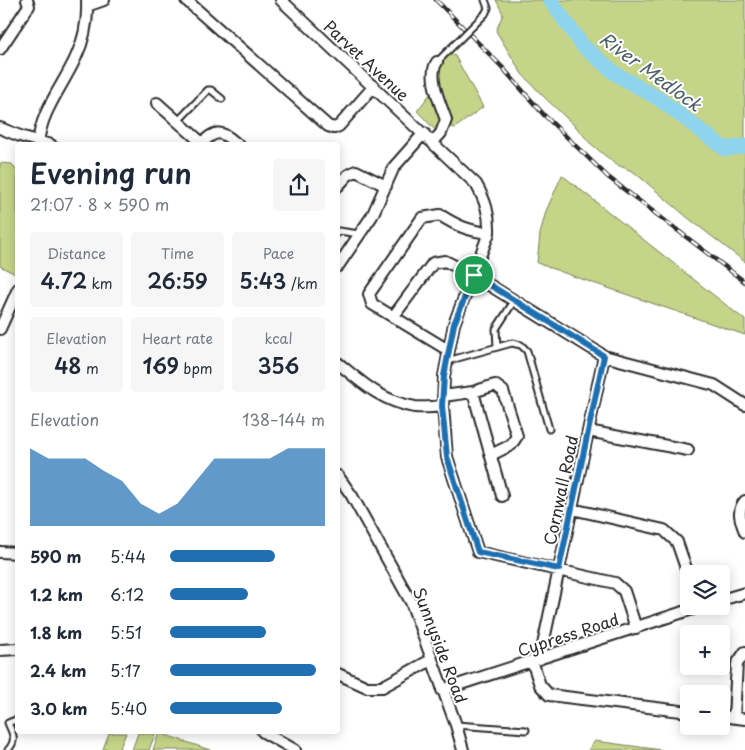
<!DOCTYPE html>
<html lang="en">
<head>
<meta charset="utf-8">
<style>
  body { margin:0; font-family:"Playpen Sans",sans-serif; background:#f6f6f7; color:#1f2937; height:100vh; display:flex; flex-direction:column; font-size:19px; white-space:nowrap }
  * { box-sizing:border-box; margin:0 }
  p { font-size:16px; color:#747a83 }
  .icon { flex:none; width:28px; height:28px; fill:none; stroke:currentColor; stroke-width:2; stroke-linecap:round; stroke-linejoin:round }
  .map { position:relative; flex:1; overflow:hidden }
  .side { position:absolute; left:15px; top:142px; width:325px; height:592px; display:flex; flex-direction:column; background:#fff; border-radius:5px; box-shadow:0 2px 12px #0003 }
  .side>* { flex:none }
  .buttons { position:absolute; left:680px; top:565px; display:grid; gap:10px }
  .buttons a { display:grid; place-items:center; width:50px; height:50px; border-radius:5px; background:#fff; box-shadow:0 2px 12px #0003; font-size:25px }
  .pin { position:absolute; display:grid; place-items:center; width:42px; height:42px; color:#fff; margin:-21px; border:2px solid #fff; border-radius:50%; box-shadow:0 1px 5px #0007 }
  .round { display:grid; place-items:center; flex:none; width:52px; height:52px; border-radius:5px; background:#f6f6f7 }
  .overview { display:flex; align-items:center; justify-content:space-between; height:85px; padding:0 15px }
  h1 { font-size:28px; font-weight:600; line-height:38px }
  .figures { display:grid; grid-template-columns:repeat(3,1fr); gap:8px; height:85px; padding:5px 15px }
  .figures div { display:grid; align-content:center; border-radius:5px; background:#f6f6f7; text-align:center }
  .figures b { font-size:21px; font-weight:600 }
  .figures small { font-size:14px; font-weight:400 }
  .figures p { font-size:14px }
  .chart { height:140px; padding:10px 15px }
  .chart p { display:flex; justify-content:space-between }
  .chart svg { width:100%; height:90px; margin-top:5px; fill:#1f6fb2; opacity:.7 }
  ul { padding:0 15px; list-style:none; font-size:16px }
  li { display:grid; grid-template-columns:80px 60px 1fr; align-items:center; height:38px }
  li i { height:12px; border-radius:6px; background:#1f6fb2 }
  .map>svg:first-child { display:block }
  .green { fill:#c5d488; stroke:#78805a }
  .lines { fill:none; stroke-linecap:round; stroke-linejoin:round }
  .river { stroke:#8ed4ef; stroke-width:15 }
  .service-casing { stroke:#2b2b2b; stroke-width:9 }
  .minor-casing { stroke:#2b2b2b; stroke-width:14 }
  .service { stroke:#fff; stroke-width:5 }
  .minor { stroke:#fff; stroke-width:10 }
  .rail-casing { stroke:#2b2b2b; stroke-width:4.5 }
  .rail { stroke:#fff; stroke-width:2.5; stroke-dasharray:8; stroke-linecap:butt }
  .service-bridge-casing { stroke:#2b2b2b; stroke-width:9; stroke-linecap:butt }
  .service-bridge { stroke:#fff; stroke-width:5 }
  .route-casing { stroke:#fff; stroke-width:10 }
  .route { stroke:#1f6fb2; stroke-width:6 }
  .labels { text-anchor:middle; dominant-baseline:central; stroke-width:4; stroke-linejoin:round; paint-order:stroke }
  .street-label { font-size:16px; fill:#2b2b2b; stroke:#fff }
  .water-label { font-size:18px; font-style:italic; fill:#495e66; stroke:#fff }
</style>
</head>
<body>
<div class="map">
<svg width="745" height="750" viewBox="0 0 745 750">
  <rect width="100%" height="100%" fill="#fff"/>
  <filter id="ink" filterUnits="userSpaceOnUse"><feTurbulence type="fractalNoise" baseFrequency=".02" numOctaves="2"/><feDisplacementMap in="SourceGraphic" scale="10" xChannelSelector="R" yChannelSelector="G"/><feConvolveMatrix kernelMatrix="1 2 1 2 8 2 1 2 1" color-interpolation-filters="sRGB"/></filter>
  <g filter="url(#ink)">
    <path class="green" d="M496,0H745V262L688,218L634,172L615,164L590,143L577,128L544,97L522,74L496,31L503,14Z
      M449,54H452L455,56L483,107L455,128L451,127V118L444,96L436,78L441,62Z
      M434,89L443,118L437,132L417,111Z
      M0,163L12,164L17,172V275L0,266Z
      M562,175L745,320V335L570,275L537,263L540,234L546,211Z
      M159,732L160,733L210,750H153Z
      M109,733H126L119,750L103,749Z
      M138,733L155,734L149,750H132Z
      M595,741L662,750H588Z"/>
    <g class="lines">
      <path class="river" d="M550,0L583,46L616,74L659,99L725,149L745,146"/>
      <g class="service-casing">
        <path id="service" d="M485,14L488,8L485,0
          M437,62L457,42
          M178,121L208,90H211L222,99
          M338,233L339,231L359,234
          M497,347L496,329L514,301
          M447,361L512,343L521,345L527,351L549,429
          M456,725L526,730
          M8,750C17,740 13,734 8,723L18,719"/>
      </g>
      <g class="minor-casing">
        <path id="minor" d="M186,0L328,126L334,128L339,126L374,86
          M281,0L476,184C485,200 490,214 489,233L454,324L444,376L443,406L447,457L478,552L615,583L624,591L636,628
          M87,6L104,0
          M0,49L26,10L29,6L27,0
          M157,103L202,143
          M0,128L20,136L51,145
          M433,142L441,133L446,120C441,105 427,76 437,62
          M38,145C40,112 63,86 76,57C84,40 88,19 87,0
          M200,145C216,129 221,130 238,145
          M338,186L348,175L356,171L386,186
          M338,266L372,216L394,167L424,133
          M393,317L433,263L445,261L473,275L604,356L714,385L745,405
          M0,329L18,289
          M448,350L372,304L369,294L422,218L440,215C457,226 469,231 489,233
          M338,363C362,383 383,402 415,407C424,408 434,407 443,406
          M473,392L502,496
          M443,396L473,392L495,385L503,391L517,436L511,445L491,455
          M588,431L688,450
          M338,476L352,496L411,602L456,725L463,750
          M745,501C736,511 741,521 745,532
          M572,509L664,530L677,542L689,577
          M0,552L18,553
          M721,600L745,593
          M0,650L18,649
          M540,659L604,356
          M532,661L540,685L549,695L689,712
          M338,674L367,687H382L431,660
          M442,690L702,606
          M721,716L745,719
          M734,717L737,664L745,652
          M263,732L295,750"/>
      </g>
      <use href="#service" class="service"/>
      <use href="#minor" class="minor"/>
      <g class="rail-casing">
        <path id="rail" d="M436,0L502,67L544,115L608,177L745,282"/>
      </g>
      <use href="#rail" class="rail"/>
      <g class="service-bridge-casing">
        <path id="service-bridge" d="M457,42L485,14"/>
      </g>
      <use href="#service-bridge" class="service-bridge"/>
    </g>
  </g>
  <g class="lines" filter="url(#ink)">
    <g class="route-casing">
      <path id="route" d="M474,275L604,356L559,569L478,552L447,457L442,406L444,376L454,324Z"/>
    </g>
    <use href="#route" class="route"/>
  </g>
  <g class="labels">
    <g class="street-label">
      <text transform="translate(367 60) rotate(43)">Parvet Avenue</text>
      <text transform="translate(560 490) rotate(-78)">Cornwall Road</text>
      <text transform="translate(568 634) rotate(-18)">Cypress Road</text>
      <text transform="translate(441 645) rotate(69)">Sunnyside Road</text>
    </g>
    <g class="water-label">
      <text transform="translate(651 71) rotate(36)">River Medlock</text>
    </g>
  </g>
</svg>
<div class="buttons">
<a><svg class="icon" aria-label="layers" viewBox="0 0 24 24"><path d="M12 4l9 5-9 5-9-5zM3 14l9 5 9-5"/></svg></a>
<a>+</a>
<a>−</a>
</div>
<div class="pin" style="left:474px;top:275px;background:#1e9e55"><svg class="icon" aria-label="arrive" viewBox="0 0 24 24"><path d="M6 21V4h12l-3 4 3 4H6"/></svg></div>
<section class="side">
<div class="overview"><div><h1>Evening run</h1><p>21:07 · 8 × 590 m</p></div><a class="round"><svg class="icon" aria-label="share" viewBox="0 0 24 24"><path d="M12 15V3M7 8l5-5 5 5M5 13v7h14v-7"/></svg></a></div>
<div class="figures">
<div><p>Distance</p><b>4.72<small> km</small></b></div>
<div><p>Time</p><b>26:59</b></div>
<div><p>Pace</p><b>5:43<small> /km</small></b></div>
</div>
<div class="figures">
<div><p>Elevation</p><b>48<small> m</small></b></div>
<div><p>Heart rate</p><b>169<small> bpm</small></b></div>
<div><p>kcal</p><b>356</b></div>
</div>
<div class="chart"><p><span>Elevation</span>138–144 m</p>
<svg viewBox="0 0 160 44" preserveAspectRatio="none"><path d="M0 44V6L10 11L20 11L30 11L40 17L50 22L60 33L70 38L80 33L90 22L100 11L110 11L120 11L130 11L140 6L150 6L160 6V44z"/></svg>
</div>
<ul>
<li><b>590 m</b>5:44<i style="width:68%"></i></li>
<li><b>1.2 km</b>6:12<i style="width:50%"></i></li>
<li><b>1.8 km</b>5:51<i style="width:62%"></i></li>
<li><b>2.4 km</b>5:17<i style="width:94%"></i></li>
<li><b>3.0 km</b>5:40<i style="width:72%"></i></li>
</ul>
</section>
</div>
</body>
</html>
